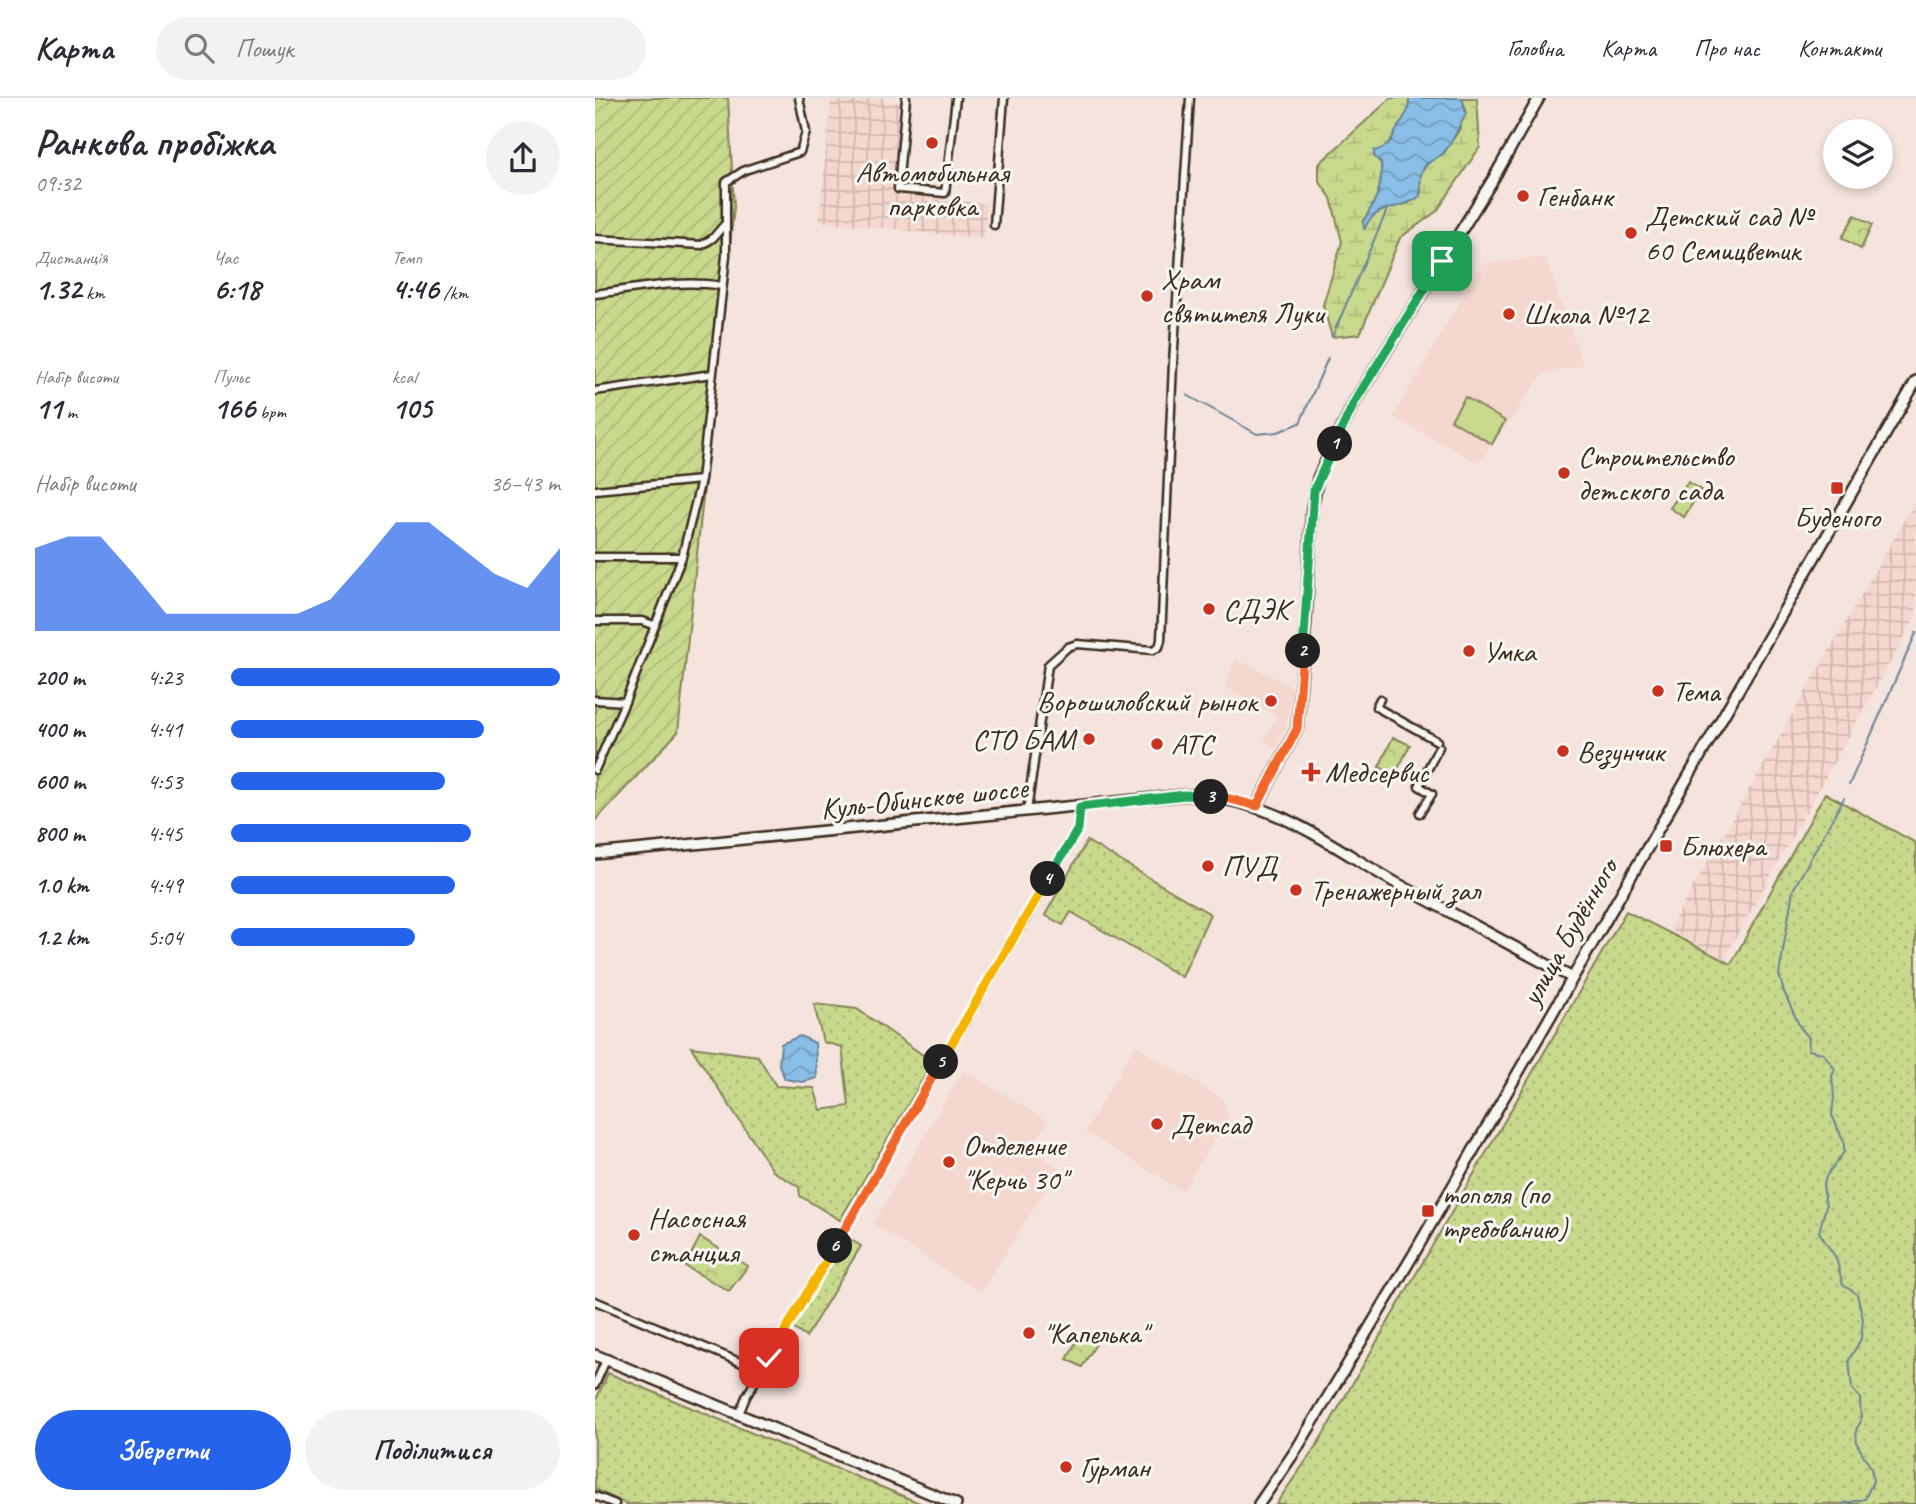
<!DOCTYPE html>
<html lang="uk">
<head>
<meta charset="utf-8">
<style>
  body { margin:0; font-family:Caveat,sans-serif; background:#f2f2f3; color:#2b2b33; height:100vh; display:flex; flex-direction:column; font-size:26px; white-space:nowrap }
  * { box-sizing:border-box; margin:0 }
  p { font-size:23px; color:#7c7c81 }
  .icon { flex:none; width:38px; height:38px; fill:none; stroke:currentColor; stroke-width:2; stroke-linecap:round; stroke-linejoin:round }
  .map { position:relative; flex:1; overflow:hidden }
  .side { display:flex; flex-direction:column; background:#fff; width:595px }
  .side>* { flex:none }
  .tools { position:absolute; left:1228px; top:21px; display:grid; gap:14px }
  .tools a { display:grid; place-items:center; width:70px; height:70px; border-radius:50%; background:#fff; box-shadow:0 4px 10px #0003; font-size:35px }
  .pin { position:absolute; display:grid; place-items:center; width:60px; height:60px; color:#fff; margin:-30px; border-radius:14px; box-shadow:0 4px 10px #0006 }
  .km { position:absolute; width:35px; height:35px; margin:-18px; border-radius:50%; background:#222; color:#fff; font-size:19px; line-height:35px; text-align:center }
  .round { display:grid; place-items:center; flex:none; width:74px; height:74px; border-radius:37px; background:#f2f2f3 }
  .overview { display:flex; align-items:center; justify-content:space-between; height:119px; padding:0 35px }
  h1 { font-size:38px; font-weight:600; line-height:52px }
  .metrics { display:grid; grid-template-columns:repeat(3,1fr); gap:10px; height:119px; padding:7px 35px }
  .metrics div { display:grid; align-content:center }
  .metrics b { font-size:30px; font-weight:600 }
  .metrics small { font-size:19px; font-weight:400 }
  .metrics p { font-size:19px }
  .chart { height:196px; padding:14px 35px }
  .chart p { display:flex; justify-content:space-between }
  .chart svg { width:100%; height:126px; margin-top:7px; fill:#2563eb; opacity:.7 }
  .primary-button { display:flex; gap:14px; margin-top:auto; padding:14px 35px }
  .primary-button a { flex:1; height:80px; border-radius:42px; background:#2563eb; color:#fff; font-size:28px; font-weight:600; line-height:80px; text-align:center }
  .primary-button a+a { background:#f2f2f3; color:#2b2b33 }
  ul { padding:0 35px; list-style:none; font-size:23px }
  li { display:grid; grid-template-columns:112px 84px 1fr; align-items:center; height:52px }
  li i { height:18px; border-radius:9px; background:#2563eb }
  header { display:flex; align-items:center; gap:42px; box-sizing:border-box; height:98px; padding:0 35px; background:#fff; border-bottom:2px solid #e1e1e2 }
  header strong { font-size:33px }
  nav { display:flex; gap:38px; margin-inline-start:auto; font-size:24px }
  .search { width:490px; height:63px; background:#f2f2f3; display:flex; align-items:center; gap:18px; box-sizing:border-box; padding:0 24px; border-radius:38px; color:#7c7c81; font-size:26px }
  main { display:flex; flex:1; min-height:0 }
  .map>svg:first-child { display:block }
  .built { fill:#f4d7ce }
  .industrial { fill:url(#industrial-grid) }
  .grass { fill:url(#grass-dots); stroke:#828256; stroke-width:2 }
  .wetland { fill:url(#wetland-marsh); stroke:#828256; stroke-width:2 }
  .park { fill:url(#park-crowns); stroke:#828256; stroke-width:2 }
  .garden { fill:url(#garden-furrows); stroke:#828256; stroke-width:2 }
  .pitch { fill:#c8d98d; stroke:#828256; stroke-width:2 }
  .water { fill:url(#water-waves); stroke:#6a8397; stroke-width:2 }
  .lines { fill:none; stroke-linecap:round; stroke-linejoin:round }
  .stream { stroke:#6a8397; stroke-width:2 }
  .minor-casing { stroke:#3b2a1e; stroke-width:11 }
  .secondary-casing { stroke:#3b2a1e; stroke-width:14 }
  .minor { stroke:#f6f6f2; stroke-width:6 }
  .secondary { stroke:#f6f6f2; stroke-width:9 }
  .split-1-casing { stroke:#fff; stroke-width:14 }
  .split-2-casing { stroke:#fff; stroke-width:14 }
  .split-3-casing { stroke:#fff; stroke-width:14 }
  .split-4-casing { stroke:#fff; stroke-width:14 }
  .split-5-casing { stroke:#fff; stroke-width:14 }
  .split-6-casing { stroke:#fff; stroke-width:14 }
  .split-7-casing { stroke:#fff; stroke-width:14 }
  .split-1 { stroke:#22a559; stroke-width:9 }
  .split-2 { stroke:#22a559; stroke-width:9 }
  .split-3 { stroke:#f0652b; stroke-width:9 }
  .split-4 { stroke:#22a559; stroke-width:9 }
  .split-5 { stroke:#f5b400; stroke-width:9 }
  .split-6 { stroke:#f0652b; stroke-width:9 }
  .split-7 { stroke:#f5b400; stroke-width:9 }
  .poi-dot { fill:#c8321e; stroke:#f6f6f2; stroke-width:2.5 }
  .labels { text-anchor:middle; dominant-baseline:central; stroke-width:6; stroke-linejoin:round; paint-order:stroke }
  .poi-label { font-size:30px; fill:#3b2a1e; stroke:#f6f6f2; text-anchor:start }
  .street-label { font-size:30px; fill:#3b2a1e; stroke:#f6f6f2 }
</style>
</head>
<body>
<header>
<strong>Карта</strong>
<div class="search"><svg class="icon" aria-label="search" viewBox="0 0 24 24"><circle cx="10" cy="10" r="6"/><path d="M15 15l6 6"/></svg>Пошук</div>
<nav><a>Головна</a><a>Карта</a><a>Про нас</a><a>Контакти</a></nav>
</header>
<main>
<section class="side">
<div class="overview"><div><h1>Ранкова пробіжка</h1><p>09:32</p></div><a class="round"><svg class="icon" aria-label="share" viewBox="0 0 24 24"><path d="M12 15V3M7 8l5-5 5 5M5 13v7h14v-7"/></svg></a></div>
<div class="metrics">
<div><p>Дистанція</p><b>1.32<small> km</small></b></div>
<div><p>Час</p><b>6:18</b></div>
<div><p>Темп</p><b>4:46<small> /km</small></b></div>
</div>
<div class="metrics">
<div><p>Набір висоти</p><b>11<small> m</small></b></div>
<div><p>Пульс</p><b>166<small> bpm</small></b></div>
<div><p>kcal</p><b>105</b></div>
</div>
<div class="chart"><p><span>Набір висоти</span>36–43 m</p>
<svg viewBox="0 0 160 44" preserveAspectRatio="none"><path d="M0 44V15L10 11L20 11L30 24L40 38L50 38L60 38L70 38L80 38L90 33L100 20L110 6L120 6L130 15L140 24L150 29L160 15V44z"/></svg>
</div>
<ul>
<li><b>200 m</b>4:23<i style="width:100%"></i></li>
<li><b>400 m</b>4:41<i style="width:77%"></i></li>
<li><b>600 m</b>4:53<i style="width:65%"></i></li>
<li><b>800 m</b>4:45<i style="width:73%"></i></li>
<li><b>1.0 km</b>4:49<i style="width:68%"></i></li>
<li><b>1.2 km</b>5:04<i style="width:56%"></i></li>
</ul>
<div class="primary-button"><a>Зберегти</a><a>Поділитися</a></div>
</section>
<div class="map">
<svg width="1321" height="1406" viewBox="0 0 1321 1406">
  <defs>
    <pattern id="industrial-grid" width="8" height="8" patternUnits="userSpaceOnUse" patternTransform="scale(1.75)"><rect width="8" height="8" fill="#f4d7ce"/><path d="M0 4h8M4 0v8" fill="none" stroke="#d2b9b0"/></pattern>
    <pattern id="grass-dots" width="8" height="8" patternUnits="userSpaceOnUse" patternTransform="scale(1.75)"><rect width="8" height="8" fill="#c8d98d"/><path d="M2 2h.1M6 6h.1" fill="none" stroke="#adba79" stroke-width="1.8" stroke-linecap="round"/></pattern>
    <pattern id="wetland-marsh" width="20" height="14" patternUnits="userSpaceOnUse" patternTransform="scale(1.75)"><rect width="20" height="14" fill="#c8d98d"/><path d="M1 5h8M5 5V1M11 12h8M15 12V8" fill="none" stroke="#adba79"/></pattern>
    <pattern id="park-crowns" width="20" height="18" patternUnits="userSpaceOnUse" patternTransform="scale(1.75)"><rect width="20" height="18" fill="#c8d98d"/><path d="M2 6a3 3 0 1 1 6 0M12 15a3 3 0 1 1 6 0" fill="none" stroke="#adba79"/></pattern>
    <pattern id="garden-furrows" width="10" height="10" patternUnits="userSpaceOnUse" patternTransform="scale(1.75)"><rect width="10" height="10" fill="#c8d98d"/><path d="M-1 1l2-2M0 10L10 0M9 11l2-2" fill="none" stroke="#adba79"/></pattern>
    <pattern id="water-waves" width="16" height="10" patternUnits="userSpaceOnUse" patternTransform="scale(1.75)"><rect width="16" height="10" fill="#89bfe7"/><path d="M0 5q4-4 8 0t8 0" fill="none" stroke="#719bbb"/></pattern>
  </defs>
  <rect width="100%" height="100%" fill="#f5e4dd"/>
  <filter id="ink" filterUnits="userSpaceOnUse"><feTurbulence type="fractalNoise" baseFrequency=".0143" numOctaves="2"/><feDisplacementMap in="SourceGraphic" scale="14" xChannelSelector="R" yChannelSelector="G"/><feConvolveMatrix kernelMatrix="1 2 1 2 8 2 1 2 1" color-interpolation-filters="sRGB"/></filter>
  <g filter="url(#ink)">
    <path class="built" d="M950,159L988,267L948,276L884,365L798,319L887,166Z
      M641,561L698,589L692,626L680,650L669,643L682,618L629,588Z
      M540,947L628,1001L633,1019L588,1093L490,1034Z
      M368,972L453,1023L435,1052L464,1070L386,1194L278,1126Z"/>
    <path class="industrial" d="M236,0H290V3L307,5L299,96L392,106L389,141L224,123Z
      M1321,402V518L1129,861L1074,831Z"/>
    <path class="grass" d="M1230,695L1321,745V1406H681L722,1347L1031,813L1136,866Z
      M492,743L615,816L587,879L476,814L468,827L450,817Z
      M219,906L262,911L338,964L245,1122L205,1098L204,1089L178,1073L96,949L163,958L181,988L219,990L226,1012L254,1008L247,949L228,944Z
      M250,1138L266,1148L211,1239L196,1229Z
      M13,1275L327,1406H31L0,1391V1304Z"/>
    <path class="wetland" d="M796,0H814V12L803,29L800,39L779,58L786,65C788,88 781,104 768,123H772C787,106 810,112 826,94L825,80L828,71L837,61L849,55L864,32L871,12L867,0H882L885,49L842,113L805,140L765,236L737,239L728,207L747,144L736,100L724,83V66Z"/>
    <path class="park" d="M1260,117L1277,127L1266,151L1247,140Z
      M798,639L815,647L800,677L784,669Z
      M105,1139L153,1168L134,1193L90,1168Z
      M486,1235L502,1244L487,1269L472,1261Z"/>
    <path class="garden" d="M0,0H133L139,109L83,634L0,723Z"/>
    <path class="pitch" d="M870,299L910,323L897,346L856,322Z
      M1093,384L1106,392L1089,419L1075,410Z"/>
    <path class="water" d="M814,0H867L871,16C863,29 859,43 849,54C843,62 833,61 828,71C823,80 827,89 825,98C806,114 780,104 769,132L768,123C781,104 788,88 786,65L779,58V53C798,48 796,40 805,26C812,14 814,15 814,0Z
      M205,938L220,945L222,980L208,984L190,981L184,967L186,946Z"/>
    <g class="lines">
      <path class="stream" d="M737,239L792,112
        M592,297L662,336L683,334L705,325L733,260
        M1254,687L1321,535
        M1247,1406L1270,1401L1278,1383L1276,1370L1262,1346L1261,1332L1266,1323L1265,1300L1257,1291L1254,1262L1266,1241L1268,1221L1262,1196L1248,1187L1241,1160L1224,1134L1231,1108L1228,1087L1232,1077L1249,1054V1044L1237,1017L1239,999L1237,978L1240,971L1228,955L1213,952L1214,940L1205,929L1189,894L1184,877L1198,792L1249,700"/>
      <g class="minor-casing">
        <path id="minor" d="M311,0L303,91L350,95L361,0
          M399,127L409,0
          M0,141L107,147L118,140L129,127
          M0,196C40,191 86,181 126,188
          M0,293L117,276
          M0,392L106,382
          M0,459H87
          M0,523H47L59,527
          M785,601L781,609L842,643
          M0,602L30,604
          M0,672L30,604L87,459L106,382L131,158V84L150,72L205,54L211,34L204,0
          M432,713L453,567L473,549L482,546L558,552L564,549L566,542L578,265L595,0
          M825,715L837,696L824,688L844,649
          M0,1203L166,1273
          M0,1287L11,1262
          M144,1316L151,1299L483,731L485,709
          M0,1398L20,1406"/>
      </g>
      <g class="secondary-casing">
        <path id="secondary" d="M662,708L702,631L711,521L717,410L723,380L760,303L897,83L944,0
          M0,756L590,697C678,699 730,745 803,786C861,817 918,849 976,879
          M0,1257L361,1406
          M664,1406L701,1352L817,1159L1321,283"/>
      </g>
      <use href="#minor" class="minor"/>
      <use href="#secondary" class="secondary"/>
    </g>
  </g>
  <g class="lines" filter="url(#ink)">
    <g class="split-1-casing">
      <path id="split-1" d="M740,346L760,303L847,163"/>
    </g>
    <g class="split-2-casing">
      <path id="split-2" d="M708,553L719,392L740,346"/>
    </g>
    <g class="split-3-casing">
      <path id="split-3" d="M616,699L631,700L662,708L702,631L708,553"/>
    </g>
    <g class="split-4-casing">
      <path id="split-4" d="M453,781L483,731L485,709L590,697L616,699"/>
    </g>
    <g class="split-5-casing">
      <path id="split-5" d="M346,964L453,781"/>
    </g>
    <g class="split-6-casing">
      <path id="split-6" d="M240,1148L346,964"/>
    </g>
    <g class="split-7-casing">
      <path id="split-7" d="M174,1260L240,1148"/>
    </g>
    <use href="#split-1" class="split-1"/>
    <use href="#split-2" class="split-2"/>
    <use href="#split-3" class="split-3"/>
    <use href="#split-4" class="split-4"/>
    <use href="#split-5" class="split-5"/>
    <use href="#split-6" class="split-6"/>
    <use href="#split-7" class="split-7"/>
  </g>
  <g class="poi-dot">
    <circle cx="337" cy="45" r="7"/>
    <circle cx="928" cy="98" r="7"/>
    <circle cx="1036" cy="135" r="7"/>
    <circle cx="552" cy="198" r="7"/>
    <circle cx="914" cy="216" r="7"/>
    <circle cx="969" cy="375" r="7"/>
    <rect x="1235" y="383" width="14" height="14" rx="3.5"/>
    <circle cx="614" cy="511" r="7"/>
    <circle cx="874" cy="553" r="7"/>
    <circle cx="1063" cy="593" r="7"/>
    <circle cx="676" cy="603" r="7"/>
    <circle cx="494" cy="641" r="7"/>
    <circle cx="562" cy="646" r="7"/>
    <circle cx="968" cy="653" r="7"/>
    <path d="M712.5 663.5h7v7h7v7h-7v7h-7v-7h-7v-7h7z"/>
    <rect x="1064" y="741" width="14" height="14" rx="3.5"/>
    <circle cx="613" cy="768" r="7"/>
    <circle cx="701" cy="792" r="7"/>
    <circle cx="562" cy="1026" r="7"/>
    <circle cx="354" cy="1064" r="7"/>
    <rect x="826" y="1106" width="14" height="14" rx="3.5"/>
    <circle cx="39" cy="1137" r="7"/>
    <circle cx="434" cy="1235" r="7"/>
    <circle cx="471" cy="1369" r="7"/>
  </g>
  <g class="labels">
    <g class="poi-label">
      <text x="337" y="74" text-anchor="middle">Автомобильная<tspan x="337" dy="34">парковка</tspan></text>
      <text x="942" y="98">Генбанк</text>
      <text x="1050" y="118">Детский сад №<tspan x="1050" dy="34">60 Семицветик</tspan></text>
      <text x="566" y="181">Храм<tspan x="566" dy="34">святителя Луки</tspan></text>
      <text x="928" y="216">Школа №12</text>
      <text x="983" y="358">Строительство<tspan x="983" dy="34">детского сада</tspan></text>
      <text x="1242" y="419" text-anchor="middle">Буденого</text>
      <text x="628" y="511">СДЭК</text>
      <text x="888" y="553">Умка</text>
      <text x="1077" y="593">Тема</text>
      <text x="662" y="603" text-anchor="end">Ворошиловский рынок</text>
      <text x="480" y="641" text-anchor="end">СТО БАМ</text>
      <text x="576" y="646">АТС</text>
      <text x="982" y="653">Везунчик</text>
      <text x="730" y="674">Медсервис</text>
      <text x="1085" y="748">Блюхера</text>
      <text x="627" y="768">ПУД</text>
      <text x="715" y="792">Тренажерный зал</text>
      <text x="576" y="1026">Детсад</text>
      <text x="368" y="1047">Отделение<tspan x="368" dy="34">"Керчь 30"</tspan></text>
      <text x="847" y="1096">тополя (по<tspan x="847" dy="34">требованию)</tspan></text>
      <text x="53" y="1120">Насосная<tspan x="53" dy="34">станция</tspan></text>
      <text x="448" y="1235">"Капелька"</text>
      <text x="485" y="1369">Гурман</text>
    </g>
    <g class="street-label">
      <text transform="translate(329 700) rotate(-6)">Куль-Обинское шоссе</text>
      <text transform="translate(974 834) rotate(-60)">улица Будённого</text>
    </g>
  </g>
</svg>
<div class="tools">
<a><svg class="icon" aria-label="layers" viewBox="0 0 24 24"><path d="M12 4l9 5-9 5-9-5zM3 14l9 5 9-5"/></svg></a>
</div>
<div class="pin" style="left:847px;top:163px;background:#1e9e55"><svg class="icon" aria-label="arrive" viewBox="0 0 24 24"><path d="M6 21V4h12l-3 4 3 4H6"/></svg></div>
<div class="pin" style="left:174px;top:1260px;background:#d93025"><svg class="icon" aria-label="check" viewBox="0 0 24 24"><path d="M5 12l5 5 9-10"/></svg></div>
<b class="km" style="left:740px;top:346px">1</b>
<b class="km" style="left:708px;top:553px">2</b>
<b class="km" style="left:616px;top:699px">3</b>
<b class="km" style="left:453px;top:781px">4</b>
<b class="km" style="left:346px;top:964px">5</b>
<b class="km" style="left:240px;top:1148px">6</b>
</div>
</main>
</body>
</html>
